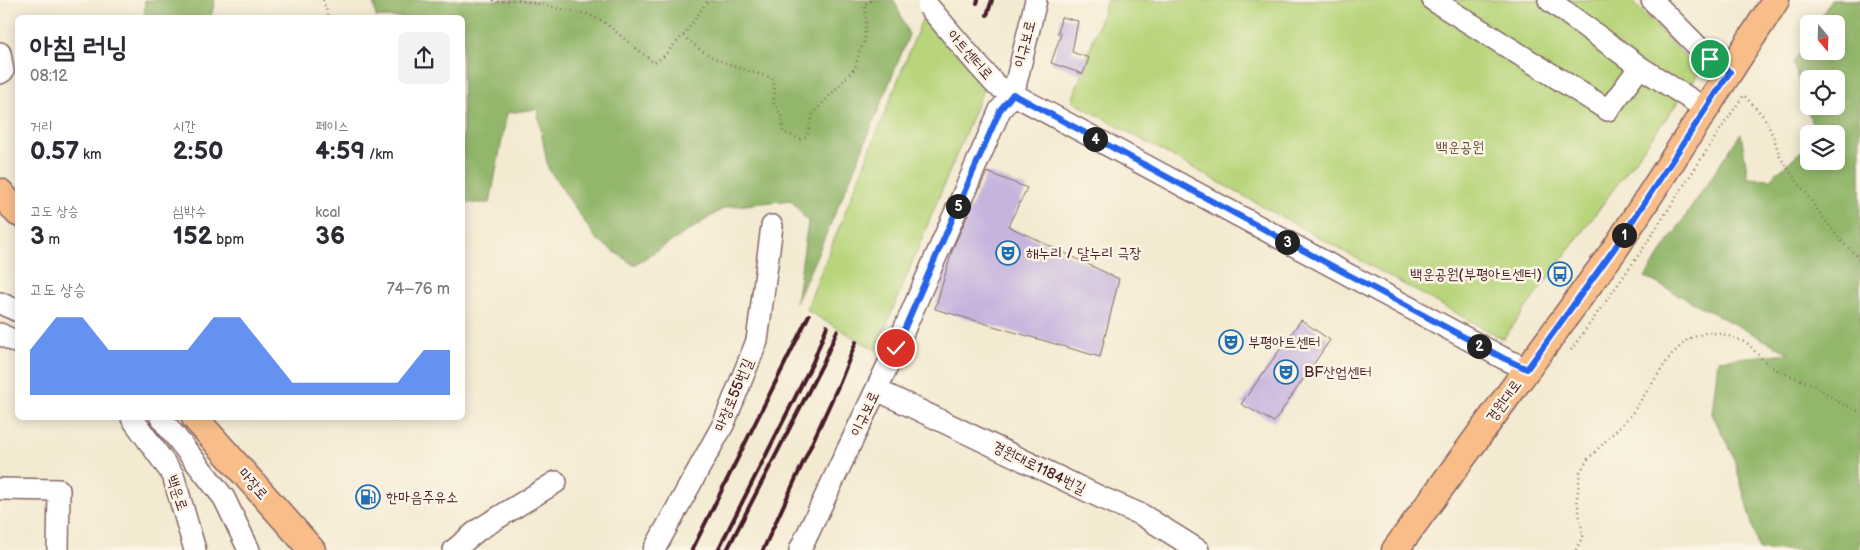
<!DOCTYPE html>
<html lang="ko">
<head>
<meta charset="utf-8">
<style>
  body { margin:0; font-family:"Balsamiq Sans","Poor Story",sans-serif; background:#f2f2f3; color:#2b2b33; height:100vh; display:flex; flex-direction:column; font-size:19px; white-space:nowrap }
  * { box-sizing:border-box; margin:0 }
  p { font-size:16px; color:#7c7c81 }
  .icon { flex:none; width:28px; height:28px; fill:none; stroke:currentColor; stroke-width:2; stroke-linecap:round; stroke-linejoin:round }
  .map { position:relative; flex:1; overflow:hidden }
  .sheet { position:absolute; left:15px; top:15px; width:450px; height:405px; display:flex; flex-direction:column; background:#fff; border-radius:8px; box-shadow:0 2px 12px #0003 }
  .sheet>* { flex:none }
  .needle { width:32px; rotate:161deg }
  .tools { position:absolute; left:1800px; top:15px; display:grid; gap:10px }
  .tools a { display:grid; place-items:center; width:45px; height:45px; border-radius:8px; background:#fff; box-shadow:0 2px 12px #0003; font-size:25px }
  .pin { position:absolute; display:grid; place-items:center; width:42px; height:42px; color:#fff; margin:-21px; border:2px solid #fff; border-radius:50%; box-shadow:0 1px 5px #0007 }
  .km { position:absolute; width:25px; height:25px; margin:-12px; border-radius:50%; background:#222; color:#fff; font-size:14px; line-height:25px; text-align:center }
  .round { display:grid; place-items:center; flex:none; width:52px; height:52px; border-radius:8px; background:#f2f2f3 }
  .summary { display:flex; align-items:center; justify-content:space-between; height:85px; padding:0 15px }
  h1 { font-size:28px; font-weight:700; line-height:38px }
  .stats { display:grid; grid-template-columns:repeat(3,1fr); gap:8px; height:85px; padding:5px 15px }
  .stats div { display:grid; align-content:center }
  .stats b { font-size:25px; font-weight:700 }
  .stats small { font-size:14px; font-weight:400 }
  .stats p { font-size:14px }
  .chart { height:140px; padding:10px 15px }
  .chart p { display:flex; justify-content:space-between }
  .chart svg { width:100%; height:90px; margin-top:5px; fill:#2563eb; opacity:.7 }
  .map>svg:first-child { display:block }
  .green { fill:#b8d57b; stroke:#817a53 }
  .forest { fill:#92b66b; stroke:#6e6a4b; fill-rule:evenodd }
  .building { fill:#c6b4de }
  .lines { fill:none; stroke-linecap:round; stroke-linejoin:round }
  .minor-casing { stroke:#856665; stroke-width:24 }
  .major-casing { stroke:#856665; stroke-width:29 }
  .path { stroke:#856665; stroke-width:2.5; stroke-dasharray:1 4; stroke-linecap:butt }
  .minor { stroke:#fff; stroke-width:21 }
  .major { stroke:#f8bd89; stroke-width:26 }
  .rail { stroke:#4a1f2b; stroke-width:4 }
  .minor-bridge-casing { stroke:#856665; stroke-width:24; stroke-linecap:butt }
  .minor-bridge { stroke:#fff; stroke-width:21 }
  .route-casing { stroke:#fff; stroke-width:10 }
  .route { stroke:#2563eb; stroke-width:6 }
  .labels { text-anchor:middle; dominant-baseline:central; stroke-width:5; stroke-linejoin:round; paint-order:stroke }
  .street-label { font-size:15px; fill:#4a1f2b; stroke:#fcf5e5 }
  .park-label { font-size:15px; fill:#664c3f; stroke:#fcf5e5 }
  .poi-label { font-size:15px; fill:#4a1f2b; stroke:#fcf5e5; text-anchor:start }
</style>
</head>
<body>
<div class="map">
<svg width="1860" height="550" viewBox="0 0 1860 550">
  <rect width="100%" height="100%" fill="#fcf5e5"/>
  <filter id="ink" filterUnits="userSpaceOnUse"><feTurbulence type="fractalNoise" baseFrequency=".02" numOctaves="2"/><feDisplacementMap in="SourceGraphic" scale="10" xChannelSelector="R" yChannelSelector="G"/><feConvolveMatrix kernelMatrix="1 2 1 2 8 2 1 2 1" color-interpolation-filters="sRGB"/></filter>
  <filter id="wash" filterUnits="userSpaceOnUse"><feTurbulence type="fractalNoise" baseFrequency=".0096" numOctaves="4" result="noise"/><feDisplacementMap in="SourceGraphic" scale="20" xChannelSelector="R" yChannelSelector="G"/><feGaussianBlur stdDeviation="1.12" result="paint"/><feColorMatrix in="noise" values="0 0 0 0 0 0 0 0 0 0 0 0 0 0 0 0 0 1.4 0 .05"/><feComposite in="paint" operator="in"/></filter>
  <g filter="url(#wash)">
    <rect width="100%" height="100%" fill="#f3ead1"/>
    <path class="green" d="M1107,0H1631L1700,72L1503,339L1072,101Z
      M924,15L985,85L876,350L806,310Z"/>
    <path class="forest" d="M145,0H215L211,17L144,18Z
      M373,0H894L909,35L851,177L796,303L808,222L791,200L726,207L634,265L597,240L548,168L537,109L507,113L490,203H463L462,18L376,17Z
      M1831,0H1860V550H1759L1733,455L1712,414L1718,360L1789,353L1645,277L1741,133L1748,178L1770,179L1809,144V161H1836V134H1815L1793,63L1809,38V51H1836V24H1817ZM1809,79H1836V106H1809Z"/>
    <g id="blocks">
      <path class="building" d="M1061,17L1078,21L1072,52L1089,58L1083,74L1051,63L1061,34L1058,33Z
        M987,172L1027,188L1008,226L1119,279L1100,357L935,309L953,248Z
        M1301,320L1330,340L1274,422L1241,404Z"/>
    </g>
  </g>
  <g filter="url(#ink)">
    <use href="#blocks" fill-opacity="0" stroke="#856665" stroke-width="1"/>
    <g class="lines">
      <g class="minor-casing">
        <path id="minor" d="M1433,0L1608,110L1640,67L1706,109
          M1549,0L1640,67
          M1652,0L1710,59L1730,72
          M0,53L3,71L0,73
          M978,65L996,85L1503,358L1527,369
          M0,303L18,311
          M0,334L18,343
          M877,390L1100,497L1142,515L1198,550
          M132,418L173,475L195,550
          M161,418L224,498L249,550
          M0,489L59,490L58,550
          M454,550L478,530L556,482
          M654,550L724,423L757,341L772,226
          M800,550L896,348L1000,110L1013,95L1036,0"/>
      </g>
      <g class="major-casing">
        <path id="major" d="M0,192L18,213
          M195,418L312,550
          M1395,550L1615,249L1776,0"/>
      </g>
      <path class="path" d="M323,0L329,18
        M493,0L500,2L514,0
        M518,0L587,14L603,21L654,63L664,56L683,35C710,62 737,67 772,78L775,92L773,102L782,117L783,132L800,139L807,137L813,114L855,68L859,52L864,42L866,22L865,4L872,0
        M683,35C693,24 699,11 709,0
        M1571,350L1636,259L1718,133L1744,95L1764,117L1774,138L1780,157L1821,215L1843,243L1856,255L1860,262
        M1576,550L1583,536L1577,499L1580,472L1588,459L1631,415L1671,355L1688,339L1708,332L1726,335L1747,343L1768,365L1781,372L1812,384L1839,402L1860,412"/>
      <use href="#minor" class="minor"/>
      <use href="#major" class="major"/>
      <path class="rail" d="M977,3L978,0
        M987,15L992,0
        M692,550L809,315
        M718,550L813,362L827,326
        M727,550L823,363L837,331
        M763,550L840,382L856,342"/>
      <g class="minor-bridge-casing">
        <path id="minor-bridge" d="M928,6L978,65"/>
      </g>
      <use href="#minor-bridge" class="minor-bridge"/>
    </g>
  </g>
  <g class="lines" filter="url(#ink)">
    <g class="route-casing">
      <path id="route" d="M896,348L1000,110L1013,94L1503,358L1527,369L1614,249L1730,72L1710,59"/>
    </g>
    <use href="#route" class="route"/>
  </g>
  <defs>
    <g id="theatre-ring" transform="scale(1.25)"><circle r="9.5" fill="#fcf5e5" stroke="#1f6fb2" stroke-width="1.5"/><path d="M-5-5.5Q0-4 5-5.5V0Q5 5 0 6Q-5 5-5 0ZM-3.3-2.5H-1v1.5H-3.3ZM1-2.5H3.3v1.5H1ZM-2.8 1Q0 5.5 2.8 1Z" fill="#1f6fb2"/></g>
    <g id="bus-ring" transform="scale(1.25)"><circle r="9.5" fill="#fcf5e5" stroke="#1f6fb2" stroke-width="1.5"/><path d="M-5-6H5V4H4V6H2V4H-2V6H-4V4H-5ZM-3.5-4V0h7V-4ZM-3.5 1.2v1.5H-2V1.2ZM2 1.2v1.5H3.5V1.2Z" fill="#1f6fb2"/></g>
    <g id="fuel-ring" transform="scale(1.25)"><circle r="9.5" fill="#fcf5e5" stroke="#1f6fb2" stroke-width="1.5"/><path d="M-5.5-6h7V0h2V4h1.3V-2.5L3-4.5l.8-.8L6-3V5H2.5V1h-1V6h-7ZM-4.2-4.7v3.2H.2V-4.7Z" fill="#1f6fb2"/></g>
  </defs>
  <g fill-rule="evenodd">
    <use href="#theatre-ring" x="1008" y="253"/>
    <use href="#bus-ring" x="1560" y="274"/>
    <use href="#theatre-ring" x="1231" y="342"/>
    <use href="#theatre-ring" x="1286" y="372"/>
    <use href="#fuel-ring" x="368" y="497"/>
  </g>
  <g class="labels">
    <g class="street-label">
      <text transform="translate(1025 44) rotate(-76)">이규보로</text>
      <text transform="translate(970 55) rotate(49)">아트센터로</text>
      <text transform="translate(734 395) rotate(-67)">마장로55번길</text>
      <text transform="translate(1504 401) rotate(-54)">경원대로</text>
      <text transform="translate(865 414) rotate(-65)">이규보로</text>
      <text transform="translate(1039 468) rotate(26)">경원대로1184번길</text>
      <text transform="translate(253 484) rotate(49)">마장로</text>
      <text transform="translate(177 493) rotate(71)">백운로</text>
    </g>
    <g class="park-label">
      <text x="1460" y="147">백운공원</text>
    </g>
    <g class="poi-label">
      <text x="1026" y="253">해누리 / 달누리 극장</text>
      <text x="1542" y="274" text-anchor="end">백운공원(부평아트센터)</text>
      <text x="1248" y="342">부평아트센터</text>
      <text x="1304" y="372">BF산업센터</text>
      <text x="386" y="497">한마음주유소</text>
    </g>
  </g>
</svg>
<div class="tools">
<a><svg class="needle" viewBox="-14 -14 28 28"><path d="M0-13l5 13h-10z" fill="#e53935"/><path d="M0 13l5-13h-10z" fill="#7c7c81"/></svg></a>
<a><svg class="icon" aria-label="locate" viewBox="0 0 24 24"><circle cx="12" cy="12" r="6"/><path d="M12 2v4M12 18v4M2 12h4M18 12h4"/></svg></a>
<a><svg class="icon" aria-label="layers" viewBox="0 0 24 24"><path d="M12 4l9 5-9 5-9-5zM3 14l9 5 9-5"/></svg></a>
</div>
<div class="pin" style="left:1710px;top:59px;background:#1e9e55"><svg class="icon" aria-label="arrive" viewBox="0 0 24 24"><path d="M6 21V4h12l-3 4 3 4H6"/></svg></div>
<div class="pin" style="left:896px;top:348px;background:#d93025"><svg class="icon" aria-label="check" viewBox="0 0 24 24"><path d="M5 12l5 5 9-10"/></svg></div>
<b class="km" style="left:1624px;top:235px">1</b>
<b class="km" style="left:1479px;top:346px">2</b>
<b class="km" style="left:1287px;top:242px">3</b>
<b class="km" style="left:1095px;top:139px">4</b>
<b class="km" style="left:958px;top:206px">5</b>
<section class="sheet">
<div class="summary"><div><h1>아침 러닝</h1><p>08:12</p></div><a class="round"><svg class="icon" aria-label="share" viewBox="0 0 24 24"><path d="M12 15V3M7 8l5-5 5 5M5 13v7h14v-7"/></svg></a></div>
<div class="stats">
<div><p>거리</p><b>0.57<small> km</small></b></div>
<div><p>시간</p><b>2:50</b></div>
<div><p>페이스</p><b>4:59<small> /km</small></b></div>
</div>
<div class="stats">
<div><p>고도 상승</p><b>3<small> m</small></b></div>
<div><p>심박수</p><b>152<small> bpm</small></b></div>
<div><p>kcal</p><b>36</b></div>
</div>
<div class="chart"><p><span>고도 상승</span>74–76 m</p>
<svg viewBox="0 0 160 44" preserveAspectRatio="none"><path d="M0 44V22L10 6L20 6L30 22L40 22L50 22L60 22L70 6L80 6L90 22L100 38L110 38L120 38L130 38L140 38L150 22L160 22V44z"/></svg>
</div>
</section>
</div>
</body>
</html>
